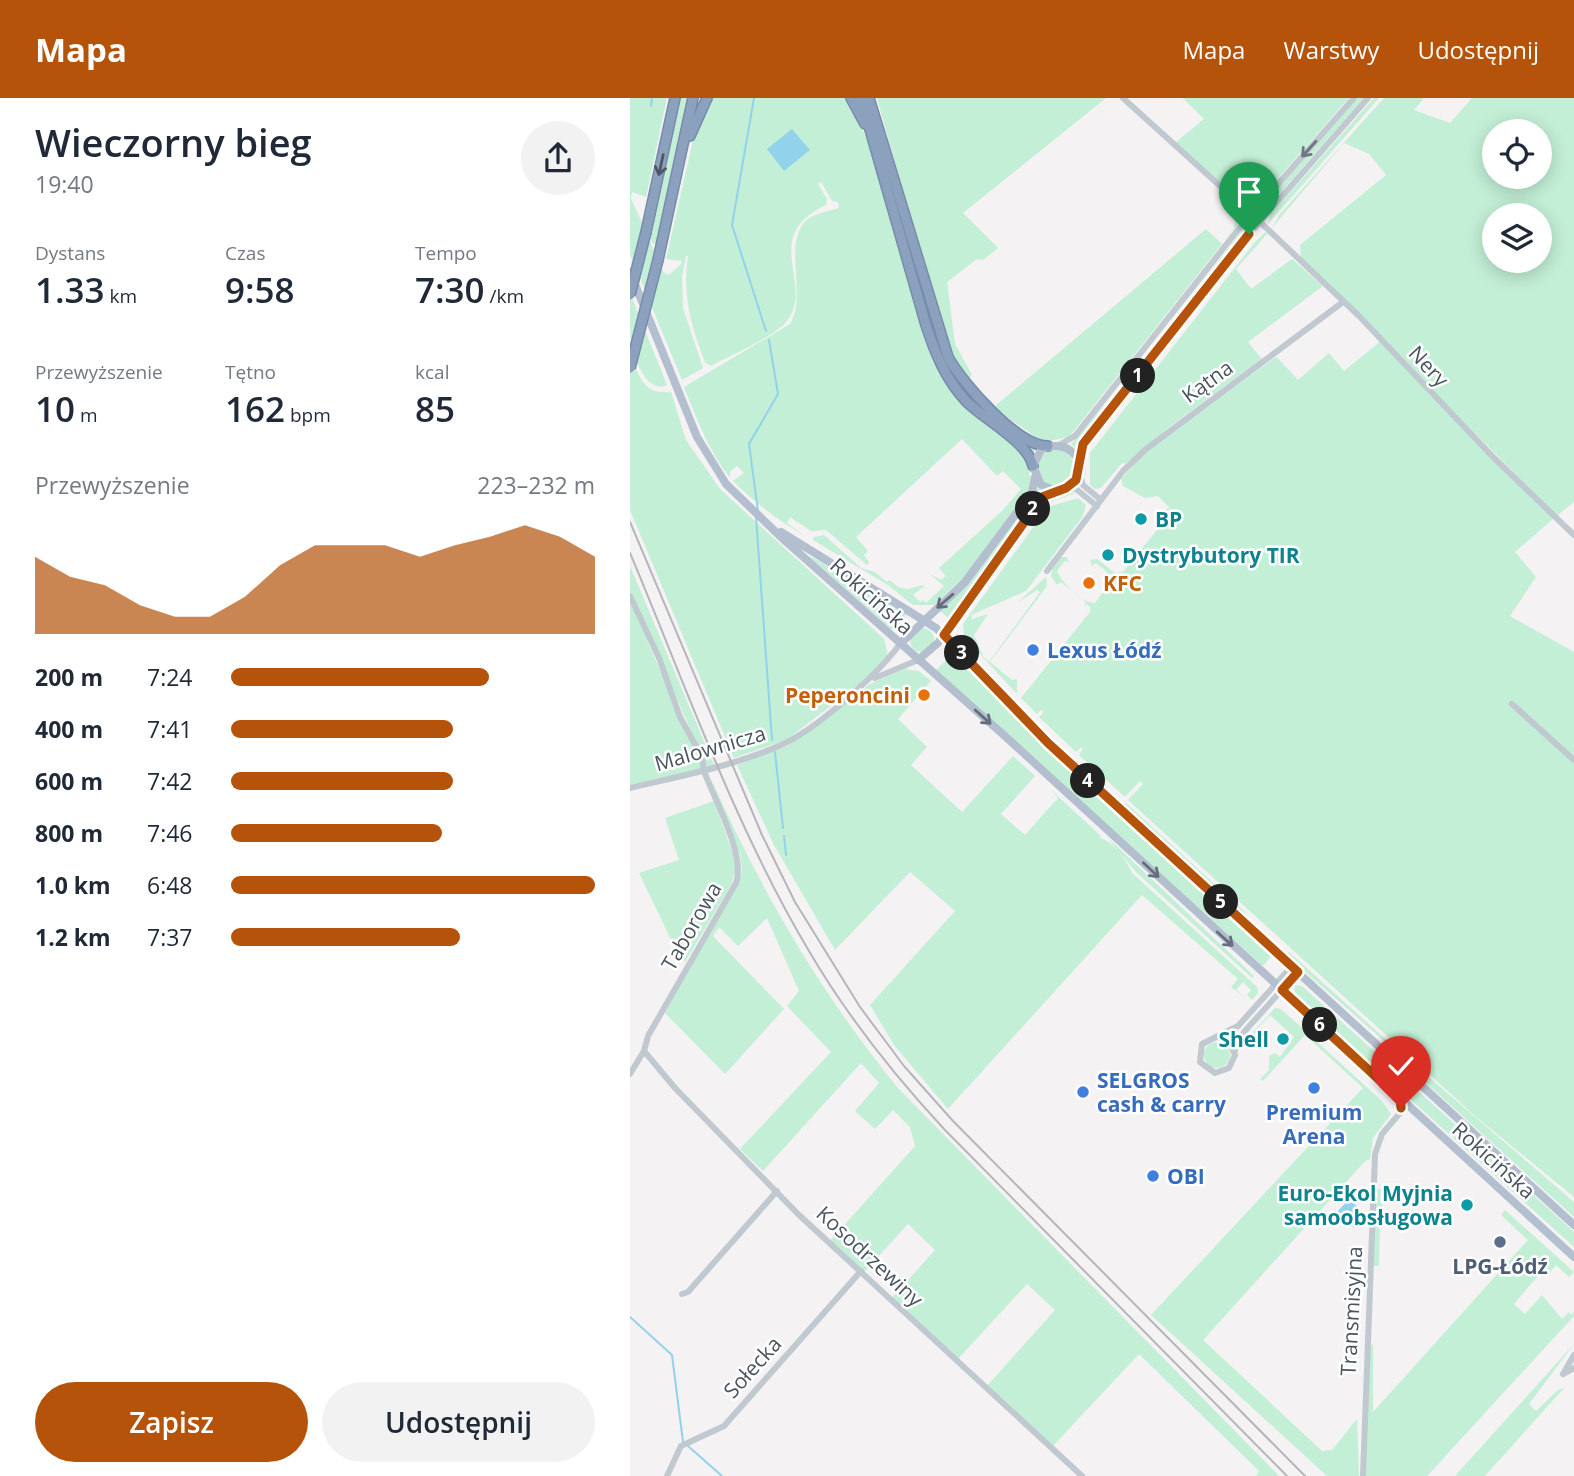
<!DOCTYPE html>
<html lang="pl">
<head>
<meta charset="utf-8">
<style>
  body { margin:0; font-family:"Open Sans",sans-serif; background:#f2f2f3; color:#1f2937; height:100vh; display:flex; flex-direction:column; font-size:26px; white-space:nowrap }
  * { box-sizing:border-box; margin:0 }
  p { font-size:23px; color:#747a83 }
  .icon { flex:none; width:38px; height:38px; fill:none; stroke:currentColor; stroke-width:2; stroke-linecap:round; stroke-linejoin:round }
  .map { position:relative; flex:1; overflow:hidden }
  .side { display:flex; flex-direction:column; background:#fff; width:630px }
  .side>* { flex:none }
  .tools { position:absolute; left:852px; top:21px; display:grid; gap:14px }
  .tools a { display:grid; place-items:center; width:70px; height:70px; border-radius:50%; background:#fff; box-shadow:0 4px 18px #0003; font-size:35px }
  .pin { position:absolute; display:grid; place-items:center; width:60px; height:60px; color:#fff; margin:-72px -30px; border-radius:50% 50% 50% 0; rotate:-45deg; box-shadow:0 0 7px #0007 }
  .pin .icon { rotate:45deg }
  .km { position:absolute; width:35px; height:35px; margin:-18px; border-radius:50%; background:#222; color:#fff; font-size:19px; line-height:35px; text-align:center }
  .round { display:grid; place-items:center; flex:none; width:74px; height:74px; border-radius:37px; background:#f2f2f3 }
  .headline { display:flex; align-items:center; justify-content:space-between; height:119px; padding:0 35px }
  h1 { font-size:38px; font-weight:600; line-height:52px }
  .metrics { display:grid; grid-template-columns:repeat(3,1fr); gap:10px; height:119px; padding:7px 35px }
  .metrics div { display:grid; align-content:center }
  .metrics b { font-size:35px; font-weight:600 }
  .metrics small { font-size:19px; font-weight:400 }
  .metrics p { font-size:19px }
  .chart { height:196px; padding:14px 35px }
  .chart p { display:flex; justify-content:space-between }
  .chart svg { width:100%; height:126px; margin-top:7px; fill:#b45309; opacity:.7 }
  .cta { display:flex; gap:14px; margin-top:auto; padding:14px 35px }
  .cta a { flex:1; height:80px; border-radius:42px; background:#b45309; color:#fff; font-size:28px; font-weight:600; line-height:80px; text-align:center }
  .cta a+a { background:#f2f2f3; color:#1f2937 }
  ul { padding:0 35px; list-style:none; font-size:23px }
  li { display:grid; grid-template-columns:112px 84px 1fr; align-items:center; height:52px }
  li i { height:18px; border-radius:9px; background:#b45309 }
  header { display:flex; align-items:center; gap:42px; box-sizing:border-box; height:98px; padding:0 35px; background:#b45309; color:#fff }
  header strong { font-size:33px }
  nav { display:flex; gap:38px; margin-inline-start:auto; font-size:24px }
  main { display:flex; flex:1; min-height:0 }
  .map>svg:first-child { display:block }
  .green { fill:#c3efd6; fill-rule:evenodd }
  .water { fill:#92d2ea }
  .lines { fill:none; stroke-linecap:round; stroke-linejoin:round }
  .stream { stroke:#92d2ea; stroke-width:2 }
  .highway-casing { stroke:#778caa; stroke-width:12 }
  .minor { stroke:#c0c8d0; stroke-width:6 }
  .major { stroke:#b3bfcf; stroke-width:8 }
  .highway { stroke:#8ca1be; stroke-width:9 }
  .rail { stroke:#b4b6bc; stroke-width:2 }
  .highway-bridge-casing { stroke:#778caa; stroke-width:12; stroke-linecap:butt }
  .highway-bridge { stroke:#8ca1be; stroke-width:9 }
  .oneway { stroke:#6d7781 }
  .oneway2 { stroke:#4d5864 }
  .oneway3 { stroke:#646f7b }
  .route-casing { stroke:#fff; stroke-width:14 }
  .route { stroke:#b45309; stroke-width:9 }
  .culture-dot { fill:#0f9aa8; stroke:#fff; stroke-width:2.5 }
  .food-dot { fill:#e8710a; stroke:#fff; stroke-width:2.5 }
  .shop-dot { fill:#3f7fe0; stroke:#fff; stroke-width:2.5 }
  .service-dot { fill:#5c6f8a; stroke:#fff; stroke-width:2.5 }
  .labels { text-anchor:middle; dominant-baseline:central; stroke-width:5; stroke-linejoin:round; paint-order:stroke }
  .street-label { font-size:21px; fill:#4a545f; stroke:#fff }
  .culture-label { font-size:21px; font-weight:bold; fill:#0d838f; stroke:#fff; text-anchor:start }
  .food-label { font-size:21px; font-weight:bold; fill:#c56008; stroke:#fff; text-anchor:start }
  .shop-label { font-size:21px; font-weight:bold; fill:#366cbe; stroke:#fff; text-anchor:start }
  .service-label { font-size:21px; font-weight:bold; fill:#4e5e75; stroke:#fff }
</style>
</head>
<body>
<header>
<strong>Mapa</strong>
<nav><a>Mapa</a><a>Warstwy</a><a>Udostępnij</a></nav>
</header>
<main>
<section class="side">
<div class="headline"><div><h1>Wieczorny bieg</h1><p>19:40</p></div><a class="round"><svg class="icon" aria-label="share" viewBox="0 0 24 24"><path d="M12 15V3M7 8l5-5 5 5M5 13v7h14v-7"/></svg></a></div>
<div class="metrics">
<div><p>Dystans</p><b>1.33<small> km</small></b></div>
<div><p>Czas</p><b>9:58</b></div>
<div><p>Tempo</p><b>7:30<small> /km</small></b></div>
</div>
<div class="metrics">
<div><p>Przewyższenie</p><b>10<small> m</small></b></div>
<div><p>Tętno</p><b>162<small> bpm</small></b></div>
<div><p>kcal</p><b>85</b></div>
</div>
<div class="chart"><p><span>Przewyższenie</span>223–232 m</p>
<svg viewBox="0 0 160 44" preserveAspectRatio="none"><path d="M0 44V17L10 24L20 27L30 34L40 38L50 38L60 31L70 20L80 13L90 13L100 13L110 17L120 13L130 10L140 6L150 10L160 17V44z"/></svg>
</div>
<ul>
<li><b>200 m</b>7:24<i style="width:71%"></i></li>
<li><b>400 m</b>7:41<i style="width:61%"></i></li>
<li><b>600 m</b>7:42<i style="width:61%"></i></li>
<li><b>800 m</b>7:46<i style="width:58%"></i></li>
<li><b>1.0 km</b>6:48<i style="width:100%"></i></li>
<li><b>1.2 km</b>7:37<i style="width:63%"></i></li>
</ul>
<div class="cta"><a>Zapisz</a><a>Udostępnij</a></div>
</section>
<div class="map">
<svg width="944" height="1378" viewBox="0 0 944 1378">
  <rect width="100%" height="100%" fill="#f4f2f2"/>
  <path class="green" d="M0,0H37L16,99L2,94L1,100L34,175L39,177L51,166L52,163L36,161L63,42L81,0H217L221,6L242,53L305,262L331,302L395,357L401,382L399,391L338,475L304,507H283L258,487L183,442L184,439L194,437L231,470L245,474L257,484L260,482L268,489L278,491L293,487L296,492L293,489L283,497L290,504L293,502L296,505L314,488L300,476L311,482L316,478L309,470L373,412L391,391L373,373L367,378L332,341L226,439L238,453L234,457L239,464L237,467L196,432L181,433L160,419L157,425L175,438C148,422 125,405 103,383L114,375L107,368L100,374V380C78,352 67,321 54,289L160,226C178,198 151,142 178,121C186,115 199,113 209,110L208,104L202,103L191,84L188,86L197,101L196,107C130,138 183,184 159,220C148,238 100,257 81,268L75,264C61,228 52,197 58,158H56L52,179L53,210L73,270L52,282L0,156Z
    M49,0H60L28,144L23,146L19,137Z
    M247,0H476L333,115L368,150L353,162L347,161L317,184L325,246L342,277L338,281L365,308L576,131L592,146L603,131L610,111L607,127L439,339L413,344L364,310L351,299L324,263L314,240Z
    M553,0H719L626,105L618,108L545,45L574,21Z
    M728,0H734L618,131L615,128Z
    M744,0H749L638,126L640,117Z
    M754,0H794L784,12L820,25L842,0H944V404L927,418L671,160L670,147L756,77L739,56L714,45L641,131L650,116ZM864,33H910V79H864ZM864,117H910V163H864Z
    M242,17L304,235C322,283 359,328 406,351L403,356L339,300L319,274L304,241Z
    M613,131L616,134L446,351L441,346L496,282Z
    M635,134L640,138L637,136L606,171L621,191L662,161L693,188L618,244L632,261L539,329L495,366L492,365L471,390L464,391L460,386V355L625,144Z
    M622,138L624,140L457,352L455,384L454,350Z
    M0,195L37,287C17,296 5,262 1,246C0,231 0,210 0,195Z
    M751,243L924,420L885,454L906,479L880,518L944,554V1099L845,1018L498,702L513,686L510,683L495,699L449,657L453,651L451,649L446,654L409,619L414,614L411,612L407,616L391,600L460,514V509L457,506L454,509L456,504L431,484L427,487L421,478L422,471L431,459H437L439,464L435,463L427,473C432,484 450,505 465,505L483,480L479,477L478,481L475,478L477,474L466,465L462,468L460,462L467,461L485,475L493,474L531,427L535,416L532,413L529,417L528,414L540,410L528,398L515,400L493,388L491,381L516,353L643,261L647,259L668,282L699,255L714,273Z
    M0,255C9,278 13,297 41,294L56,342L90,391L254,541L258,557L231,585L156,642L104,660L0,412Z
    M407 370a19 19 0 1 1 38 0a19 19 0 1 1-38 0Z
    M407,390L413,393L321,522L309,512Z
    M439,394L446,395L417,405L366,473L415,401Z
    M448,400L456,407L453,418L396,493L341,517L342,521L358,516L344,537L353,558L359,564L410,494L407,492L387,505L416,479L417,488L360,564L382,582L387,581V596L334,539L333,526L418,409Z
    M180,459H182L277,516L262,532Z
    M0,468L84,667L77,669L0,494Z
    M0,503L72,670L0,688Z
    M280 542a12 12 0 1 1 24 0a12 12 0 1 1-24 0Z
    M324,554L414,648L642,857L633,868L306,572Z
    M275,571L289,573L301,583L268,621L297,649L281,667L332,714L383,658L405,678L371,716L395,737L428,700L420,691L471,738L469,740C481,741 497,762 502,775L627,889L628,895L622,902L617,897L621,892L613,884L606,892L620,904L601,889L608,881L512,797L318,1011L264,947L240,907L325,813L280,774L205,852L144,747L107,667L157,648L240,586Z
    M80,678C129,790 190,894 267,989L649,1378H626L629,1373L509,1256L423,1348L357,1288L425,1212L397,1186L328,1261L262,1200L305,1152L278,1126L234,1174L200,1143L285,1048L280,1029L263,1012L245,1031L225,1013L249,985L231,965L133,1073L110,1051L201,954L157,908L169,893L137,820L108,848L89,829L83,838L154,911L95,976L35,915L112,774L110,757Z
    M84,703L107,767L101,787L55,864L49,858L9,775L49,762L35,720Z
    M496,705L618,817L605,809L493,708Z
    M476,738L624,878L622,880L505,773Z
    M659,854L763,948L762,950L655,856Z
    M665,887L672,888L944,1134V1149L664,896Z
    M645,910L651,911L752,1003L761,1016L743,1040L740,1062H736L573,1242L692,1353L702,1352L727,1321L729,1378H697L521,1217L733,990L675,937L633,983L630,981L639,972V958L645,955L650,959L664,939L640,917L626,932L629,939H624L623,934Z
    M574 957a13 13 0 1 1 26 0a13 13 0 1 1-26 0Z
    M778,961L944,1104V1119L784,974L775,963Z
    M746,1091H751L750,1104L753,1107L750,1123L749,1168H743Z
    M875,1112L944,1174L939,1179L926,1167L918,1176L913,1172L884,1206L895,1216L912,1197L932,1221L939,1214L942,1217L944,1213V1218L797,1378H736L740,1250L743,1245V1314L898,1142L871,1117Z
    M944,1246L899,1306L906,1313L928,1292L934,1290L855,1378H825Z"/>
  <path class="water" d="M162,31L180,52L154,73L137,51Z
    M719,1101L734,1115L724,1130L707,1114Z"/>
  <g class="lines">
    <path class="stream" d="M124,0L102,127L136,233
      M21,8L22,0
      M128,413L119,346L148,296L139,242
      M126,419L142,642
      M145,654L153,730
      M154,738L156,757
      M0,1219L42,1257L53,1344
      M58,1348L92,1378"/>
    <g class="highway-casing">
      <path id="highway" d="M221,0L235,26
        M231,0L296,227C305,255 316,282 337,304C355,322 398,344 403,368
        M239,0L318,259C332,285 388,349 418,348
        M60,38L77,0
        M16,134L45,0
        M28,162L63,0"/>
    </g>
    <path class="minor" d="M493,0L621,116
      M629,123L728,217L863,359L944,437
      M429,347L445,338L611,128L724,0
      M448,363L453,346L619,136L738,0
      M449,375L453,387L471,402
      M437,390L446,391L467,408
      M417,473L493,373L516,351L713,204
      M0,498L29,560L50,619L72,659L74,673C84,701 116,757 106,785L18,938L14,953L0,976
      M245,580L288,562
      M882,606L944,662
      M0,690C50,678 104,668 151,647C187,631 246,578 270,546
      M587,939L599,943L605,957L599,970L585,975L570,964L572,946L608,928L661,869
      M605,952L614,934L668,874
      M14,953L45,990L168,1116L452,1378
      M52,1196L58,1194L147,1093
      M933,1276L944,1257
      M933,1276L944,1270
      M37,1378L51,1348L94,1328L231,1173
      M733,1378L745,1056L752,1036L770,1015"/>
    <path class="major" d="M0,174L67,339L96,386L152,440L376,639L944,1159
      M151,434L306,530L439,665L944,1127
      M270,546L335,484L402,394L405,379
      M288,562L308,545L412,399C423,390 439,395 446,381C459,357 431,340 411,352L403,368L411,387L426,393"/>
    <use href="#highway" class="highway"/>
    <path class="rail" d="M0,424L132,737L165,804L230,909L274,968L323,1023L675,1378
      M0,455C56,588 105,729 179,853C217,918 263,976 314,1031L657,1378"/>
    <g class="highway-bridge-casing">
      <path id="highway-bridge" d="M0,197L16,134
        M0,270L28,162"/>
    </g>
    <use href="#highway-bridge" class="highway-bridge"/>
  </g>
  <defs><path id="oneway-shaft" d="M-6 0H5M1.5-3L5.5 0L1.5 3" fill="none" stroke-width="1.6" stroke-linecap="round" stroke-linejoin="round" transform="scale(1.75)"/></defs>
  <use class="oneway" href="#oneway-shaft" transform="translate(679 51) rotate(132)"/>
  <use class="oneway2" href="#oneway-shaft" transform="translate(31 67) rotate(102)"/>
  <g class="oneway3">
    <use href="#oneway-shaft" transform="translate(315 503) rotate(139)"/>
    <use href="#oneway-shaft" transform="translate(353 619) rotate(42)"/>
    <use href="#oneway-shaft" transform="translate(521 772) rotate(43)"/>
    <use href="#oneway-shaft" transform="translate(595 841) rotate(42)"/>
  </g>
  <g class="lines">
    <g class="route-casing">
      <path id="route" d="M619,136L453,346L446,382L436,390L412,399L314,537L418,645L668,874L652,892L770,1001L771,1010"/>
    </g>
    <use href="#route" class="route"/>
  </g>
  <g class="culture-dot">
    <circle cx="511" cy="421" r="7"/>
    <circle cx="478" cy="457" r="7"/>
    <circle cx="653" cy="941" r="7"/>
    <circle cx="837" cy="1107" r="7"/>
  </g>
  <g class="food-dot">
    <circle cx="459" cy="485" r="7"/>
    <circle cx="294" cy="597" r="7"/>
  </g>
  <g class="shop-dot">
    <circle cx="403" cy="552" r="7"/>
    <circle cx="684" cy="990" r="7"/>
    <circle cx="453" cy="994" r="7"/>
    <circle cx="523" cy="1078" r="7"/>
  </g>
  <circle class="service-dot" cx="870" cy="1144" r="7"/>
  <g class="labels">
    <g class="street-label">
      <text transform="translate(799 268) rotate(47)">Nery</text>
      <text transform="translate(577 283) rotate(-36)">Kątna</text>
      <text transform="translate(242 498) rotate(42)">Rokicińska</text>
      <text transform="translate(80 650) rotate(-16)">Malownicza</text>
      <text transform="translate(61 828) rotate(-60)">Taborowa</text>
      <text transform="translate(864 1062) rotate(42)">Rokicińska</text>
      <text transform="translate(240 1158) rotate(43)">Kosodrzewiny</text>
      <text transform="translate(721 1213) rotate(-87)">Transmisyjna</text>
      <text transform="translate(122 1269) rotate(-48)">Sołecka</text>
    </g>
    <g class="culture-label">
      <text x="525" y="421">BP</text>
      <text x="492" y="457">Dystrybutory TIR</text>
      <text x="639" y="941" text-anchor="end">Shell</text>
      <text x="823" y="1095" text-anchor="end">Euro-Ekol Myjnia<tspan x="823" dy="24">samoobsługowa</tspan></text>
    </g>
    <g class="food-label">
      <text x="473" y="485">KFC</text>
      <text x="280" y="597" text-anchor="end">Peperoncini</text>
    </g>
    <g class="shop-label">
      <text x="417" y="552">Lexus Łódź</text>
      <text x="467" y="982">SELGROS<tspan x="467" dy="24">cash &amp; carry</tspan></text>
      <text x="684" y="1014" text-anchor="middle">Premium<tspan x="684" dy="24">Arena</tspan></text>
      <text x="537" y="1078">OBI</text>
    </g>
    <g class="service-label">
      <text x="870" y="1168">LPG-Łódź</text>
    </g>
  </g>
</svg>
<div class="tools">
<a><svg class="icon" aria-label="locate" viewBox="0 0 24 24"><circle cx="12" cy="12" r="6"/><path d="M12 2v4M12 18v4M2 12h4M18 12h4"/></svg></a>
<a><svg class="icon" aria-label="layers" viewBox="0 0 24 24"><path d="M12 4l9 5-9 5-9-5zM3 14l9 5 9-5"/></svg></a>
</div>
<div class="pin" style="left:619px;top:136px;background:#1e9e55"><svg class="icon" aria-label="arrive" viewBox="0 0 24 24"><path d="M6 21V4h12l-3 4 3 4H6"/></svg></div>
<div class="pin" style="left:771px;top:1010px;background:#d93025"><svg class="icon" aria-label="check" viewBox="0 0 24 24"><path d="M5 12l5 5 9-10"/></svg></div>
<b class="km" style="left:508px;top:278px">1</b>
<b class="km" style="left:403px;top:411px">2</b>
<b class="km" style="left:332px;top:555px">3</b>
<b class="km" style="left:458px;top:683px">4</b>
<b class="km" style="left:591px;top:804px">5</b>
<b class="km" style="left:690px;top:927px">6</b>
</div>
</main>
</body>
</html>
